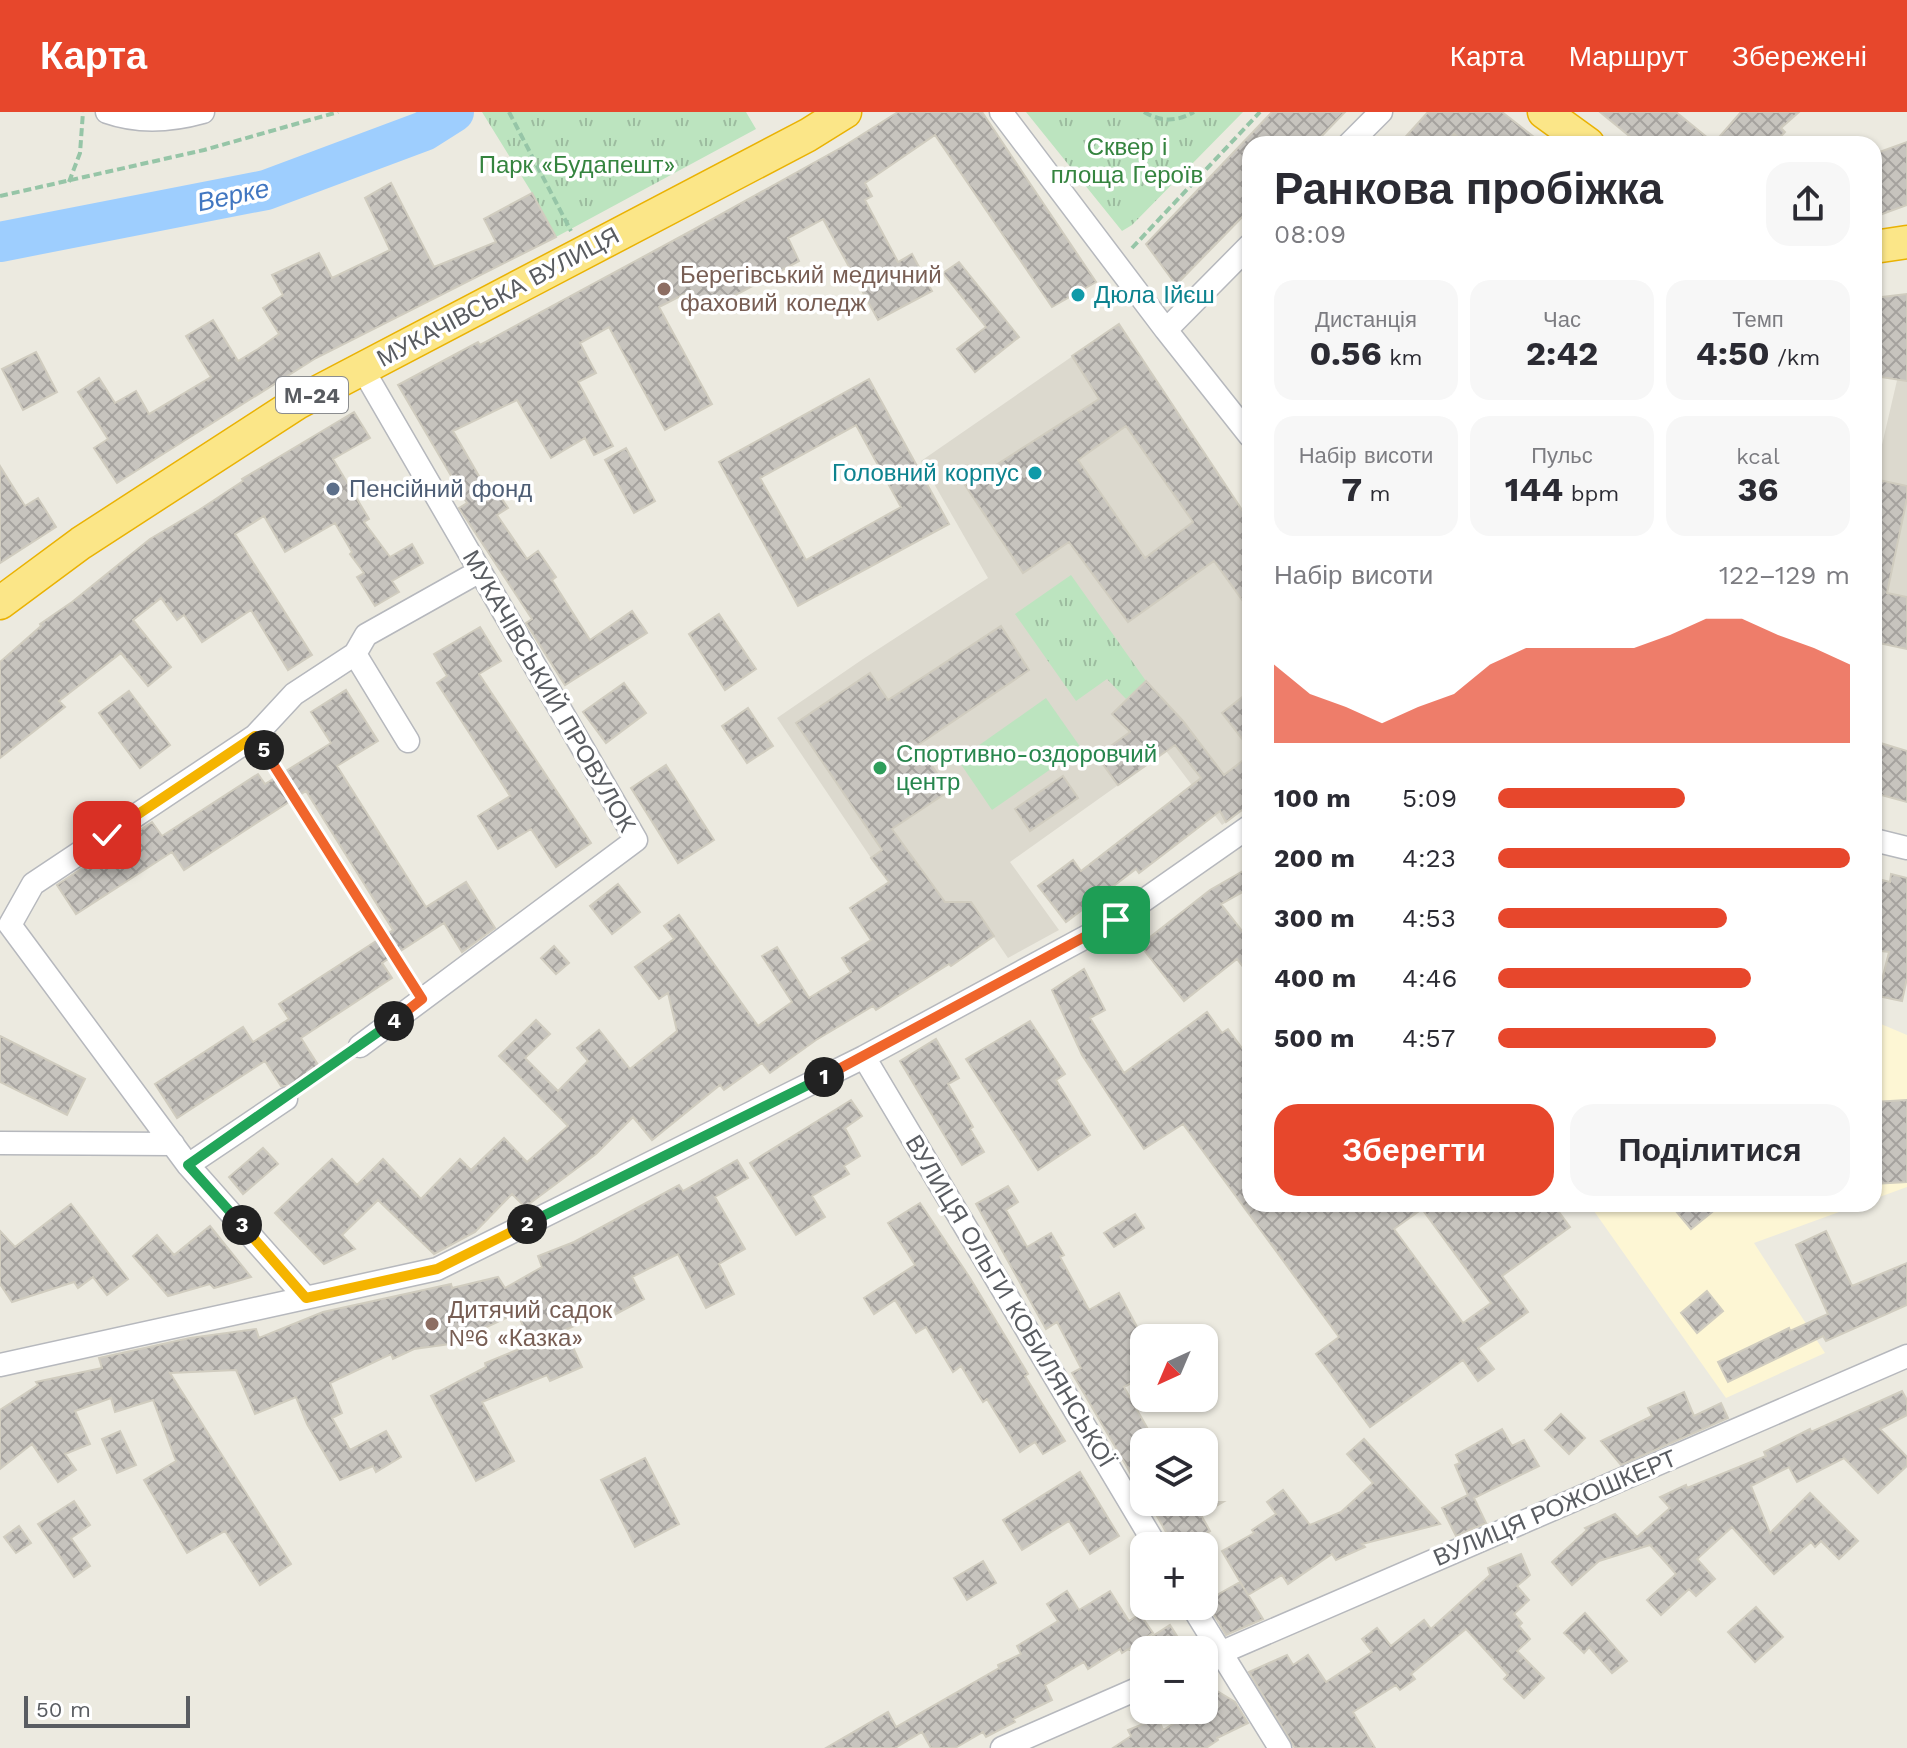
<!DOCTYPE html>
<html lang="uk">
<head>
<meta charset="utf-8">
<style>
  body { margin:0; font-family:"Work Sans",sans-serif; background:#f7f7f7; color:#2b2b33; height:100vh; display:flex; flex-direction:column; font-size:30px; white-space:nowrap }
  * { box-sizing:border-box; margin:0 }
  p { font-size:26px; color:#7c7c81 }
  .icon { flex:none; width:44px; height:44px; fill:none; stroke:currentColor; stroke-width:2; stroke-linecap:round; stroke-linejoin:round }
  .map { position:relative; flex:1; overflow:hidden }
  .side { position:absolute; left:1242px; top:24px; width:640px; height:1076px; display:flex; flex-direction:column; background:#fff; border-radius:24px; box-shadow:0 2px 6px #0004 }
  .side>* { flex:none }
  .needle { width:52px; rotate:224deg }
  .fabs { position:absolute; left:1130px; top:1212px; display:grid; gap:16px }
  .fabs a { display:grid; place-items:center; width:88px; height:88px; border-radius:16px; background:#fff; box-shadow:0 2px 6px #0004; font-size:40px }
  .scale { position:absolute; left:24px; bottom:20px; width:166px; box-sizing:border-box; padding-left:8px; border:4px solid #595c61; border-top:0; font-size:22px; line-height:28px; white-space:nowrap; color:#595c61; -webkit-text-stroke:6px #fff; paint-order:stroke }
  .pin { position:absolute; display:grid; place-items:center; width:68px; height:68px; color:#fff; margin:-34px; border-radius:16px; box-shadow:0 4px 12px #0006 }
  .km { position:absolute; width:40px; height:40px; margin:-20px; border-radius:50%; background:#222; color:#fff; font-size:22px; line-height:40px; text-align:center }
  .round { display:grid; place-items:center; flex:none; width:84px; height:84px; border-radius:24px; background:#f7f7f7 }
  .head { display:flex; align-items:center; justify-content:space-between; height:136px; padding:0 32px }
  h1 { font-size:44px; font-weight:700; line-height:60px }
  .figures { display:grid; grid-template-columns:repeat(3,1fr); gap:12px; height:136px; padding:8px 32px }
  .figures div { display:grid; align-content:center; border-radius:20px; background:#f7f7f7; text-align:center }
  .figures b { font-size:34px; font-weight:700 }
  .figures small { font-size:22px; font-weight:400 }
  .figures p { font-size:22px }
  .chart { height:224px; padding:16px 32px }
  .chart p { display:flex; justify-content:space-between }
  .chart svg { width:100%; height:144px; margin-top:8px; fill:#e7472c; opacity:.7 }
  .button { display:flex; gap:16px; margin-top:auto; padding:16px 32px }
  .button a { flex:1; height:92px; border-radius:24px; background:#e7472c; color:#fff; font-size:32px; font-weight:700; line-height:92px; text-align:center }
  .button a+a { background:#f7f7f7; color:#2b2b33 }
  ul { padding:0 32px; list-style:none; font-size:26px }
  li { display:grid; grid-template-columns:128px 96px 1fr; align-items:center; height:60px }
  li i { height:20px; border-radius:10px; background:#e7472c }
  header { display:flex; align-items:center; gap:48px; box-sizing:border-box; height:112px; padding:0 40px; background:#e7472c; color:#fff }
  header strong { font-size:38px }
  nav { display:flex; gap:44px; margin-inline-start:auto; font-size:28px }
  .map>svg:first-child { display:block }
  .commercial { fill:#fdf6d4 }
  .education { fill:#dcd9ce }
  .grass { fill:url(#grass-tufts) }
  .garden { fill:#bce4bf }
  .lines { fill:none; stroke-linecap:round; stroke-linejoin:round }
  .river { stroke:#9ecefe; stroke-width:40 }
  .building { fill:url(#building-cross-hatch); stroke:#d0ccbf; stroke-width:2; fill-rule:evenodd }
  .minor-casing { stroke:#b6b8bd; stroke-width:25 }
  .highway-casing { stroke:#eab203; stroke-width:35 }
  .path { stroke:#96c5a7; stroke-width:4; stroke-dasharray:8 4; stroke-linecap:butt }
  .minor { stroke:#fff; stroke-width:22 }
  .highway { stroke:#fbe688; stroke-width:32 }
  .split-1-casing { stroke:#fff; stroke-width:16 }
  .split-2-casing { stroke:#fff; stroke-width:16 }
  .split-3-casing { stroke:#fff; stroke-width:16 }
  .split-4-casing { stroke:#fff; stroke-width:16 }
  .split-5-casing { stroke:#fff; stroke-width:16 }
  .split-6-casing { stroke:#fff; stroke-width:16 }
  .split-1 { stroke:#f0652b; stroke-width:10 }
  .split-2 { stroke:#22a559; stroke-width:10 }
  .split-3 { stroke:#f5b400; stroke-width:10 }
  .split-4 { stroke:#22a559; stroke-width:10 }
  .split-5 { stroke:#f0652b; stroke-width:10 }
  .split-6 { stroke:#f5b400; stroke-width:10 }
  .education-dot { fill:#8d6e63; stroke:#fff; stroke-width:3 }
  .culture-dot { fill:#0f9aa8; stroke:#fff; stroke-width:3 }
  .service-dot { fill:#5c6f8a; stroke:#fff; stroke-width:3 }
  .leisure-dot { fill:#2e9e5b; stroke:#fff; stroke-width:3 }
  .labels { text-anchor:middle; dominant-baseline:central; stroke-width:7; stroke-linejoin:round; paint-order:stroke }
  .shield { fill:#fff; stroke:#8b8d90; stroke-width:2 }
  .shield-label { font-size:22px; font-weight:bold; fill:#595c61 }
  .park-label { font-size:24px; fill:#35843f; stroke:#fff }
  .education-label { font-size:24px; fill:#785e54; stroke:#fff; text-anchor:start }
  .culture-label { font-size:24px; fill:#0d838f; stroke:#fff; text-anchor:start }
  .street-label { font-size:24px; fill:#595c61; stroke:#fff }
  .service-label { font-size:24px; fill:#4e5e75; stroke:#fff; text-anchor:start }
  .leisure-label { font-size:24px; fill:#27864d; stroke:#fff; text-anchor:start }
  .water-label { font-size:26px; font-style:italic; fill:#4277c1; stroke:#fff }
</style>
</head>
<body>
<header>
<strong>Карта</strong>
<nav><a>Карта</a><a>Маршрут</a><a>Збережені</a></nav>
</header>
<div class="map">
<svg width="1907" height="1636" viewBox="0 0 1907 1636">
  <defs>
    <pattern id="grass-tufts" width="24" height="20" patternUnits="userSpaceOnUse" patternTransform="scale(2)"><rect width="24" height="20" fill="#bce4bf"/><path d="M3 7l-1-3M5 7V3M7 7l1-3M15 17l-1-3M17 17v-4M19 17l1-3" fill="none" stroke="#9cbc9f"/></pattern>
    <pattern id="building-cross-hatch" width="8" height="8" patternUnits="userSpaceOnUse" patternTransform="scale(2)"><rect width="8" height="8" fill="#c7c4be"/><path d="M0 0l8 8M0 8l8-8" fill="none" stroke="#a5a29e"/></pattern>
  </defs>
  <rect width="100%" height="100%" fill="#eceae0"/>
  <path class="commercial" d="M1874,909L1907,923V1075L1874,1087Z
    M1589,1092H1861L1754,1131L1825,1241L1726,1286Z"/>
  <path class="education" d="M1119,212L1250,410V692L1222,713L1166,639L1010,750L1059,818L1008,846L993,824L951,854L871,746L777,606L863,547L988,466L921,349Z
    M1907,237V537L1874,530V367L1902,247Z"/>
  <path class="grass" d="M482,0H746L756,17L556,125L532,81Z
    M1026,0H1243L1132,113L1122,119Z
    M1071,463L1146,569L1126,587L1107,567L1076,589L1015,502Z"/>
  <path class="garden" d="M1046,586L1081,636L992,698L958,648Z"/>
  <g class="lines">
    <path class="river" d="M0,130L266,78L424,19L454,0"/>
  </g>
  <path class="building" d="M898,0H982L1096,170L1052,195L935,23L865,71L872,84L865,88L898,150L912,142L932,179L878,208L823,107L788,126L799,149L704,200L692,178L659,195L712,292L665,318L609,215L580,231L596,261L578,270L613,334L594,343L585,326L551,346L517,288L453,319L487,378L493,374L508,396L497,403L527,447L538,439L556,465L552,468L590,528L632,499L647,521L565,573L526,511L532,507L459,396L467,391L398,273L478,230L480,233L691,119L844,34Z
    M1272,0H1345L1314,32H1250V97L1176,173L1146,132Z
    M1428,0H1502L1543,32H1467L1454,22L1446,32H1399Z
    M1600,0H1676L1714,31L1741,0H1799L1781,16L1785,20L1774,32H1639Z
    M1907,30V93L1874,105V42Z
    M391,71L434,155L496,130L484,107L532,81L556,125L316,246L117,371L94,336L108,327L78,280L99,266L115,291L136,279L149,302L211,265L186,224L213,208L238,249L258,237L279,222L263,196L283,183L272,163L319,141L332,166L390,138L365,86Z
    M959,150L1019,225L975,260L957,237L986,215L943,161Z
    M1907,182V269L1874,264V186Z
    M1119,212L1250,410V499L1214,449L1128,510L1069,430L1023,461L965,373L1099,287L1072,244ZM1126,314L1193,410L1145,446L1078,348Z
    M36,240L57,280L23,298L2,257Z
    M869,267L949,412L798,494L719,350ZM856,313L901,395L806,448L760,366Z
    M354,300L370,326L333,347L369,407L364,410L390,445L412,432L423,451L392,469L399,480L375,494L357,465L364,461L350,442L352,440L335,411L285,440L264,404L235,422L312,543L288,558L251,498L202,530L184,503L177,508L161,486L133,508L171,555L148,574L121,541L59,589L65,595L0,646V550L41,514L40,512L72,490L150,427L199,398L243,369L242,367Z
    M626,336L655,389L634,401L605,348Z
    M0,354L25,394L38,386L56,415L0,451Z
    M1874,367L1907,374V386L1887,481L1907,485V537L1874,530Z
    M719,502L756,557L725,578L689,522Z
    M1001,514L1029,558L918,633L949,679L892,717L945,790H971L994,824L951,854L949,852L876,898L873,894L816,928L770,961L762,951L724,978L720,973L652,1028L633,1005L596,1042L525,1095L512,1082L475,1120L434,1142L378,1088L342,1123L355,1137L324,1152L275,1101L332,1047L357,1073L383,1047L421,1087L460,1047L471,1058L504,1026L527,1050L568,1014L499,944L536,908L550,922L525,946L558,979L588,949L577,936L599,918L630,957L677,919L668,881L659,887L635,855L674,827L664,814L679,803L758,914L792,890L762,844L777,835L809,886L851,860L842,846L871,828L850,796L889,770L871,746L882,738L796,611L870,561L888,588Z
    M480,515L501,549L479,562L591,731L556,755L531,717L498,737L478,704L510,684L437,571L447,564L434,542Z
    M1146,569L1183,609L1224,663L1250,643V692L1226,710L1220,699L1139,761L1136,757L1066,810L1038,774L1073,748L1081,759L1201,666L1175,633L1118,673L1097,644L1130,620L1112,602Z
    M624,571L646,601L606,631L583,600Z
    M346,578L378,629L337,654L426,795L466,770L495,816L462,840L444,811L382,851L392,866L301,926L320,956L292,974H281L265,949L177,1006L155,972L243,915L253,930L289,907L279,892L393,818L306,679L184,758L172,740L76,802L57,773L152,710L162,724L258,662L265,672L331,631L311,600Z
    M129,579L170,633L140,656L99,601Z
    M1250,579V637L1222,601Z
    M748,596L773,634L747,651L722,614Z
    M1874,629L1907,639V690L1874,681Z
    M666,653L714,728L678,751L631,676Z
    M1063,664L1078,686L1030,719L1015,697Z
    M1250,755V776L1221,792L1250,829V864L1237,847L1184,889L1140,833L1210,778Z
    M1891,762L1907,766V866L1902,889L1878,884L1889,840L1874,838V766L1890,770Z
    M618,772L640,800L612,822L590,794Z
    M554,834L569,851L556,862L541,846Z
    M1084,857L1105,898L1090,906L1124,961L1207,900L1222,921L1228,917L1250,947V1092H1553L1570,1115L1502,1164L1528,1200L1478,1236L1494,1257L1478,1269L1463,1248L1370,1315L1316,1242L1339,1225L1183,1012L1144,1037L1082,943L1052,878ZM1422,1097L1491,1191L1463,1211L1394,1117Z
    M1030,909L1065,962L1056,968L1090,1023L1038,1058L966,947Z
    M0,924L85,967L67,1003L0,970Z
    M936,927L959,966L948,972L973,1015L970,1017L984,1040L962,1053L900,949Z
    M851,988L862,1004L845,1016L860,1044L844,1054L849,1062L812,1084L825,1105L796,1123L750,1051Z
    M1907,988V1070L1874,1072V990Z
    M263,1036L278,1052L243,1082L229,1065Z
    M737,1048L748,1066L715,1085L745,1137L719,1152L734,1182L706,1196L678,1142L632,1165L644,1187L616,1202L614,1196L565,1218L582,1255L550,1269L547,1263L482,1290L514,1349L476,1369L431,1284L486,1255L485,1251L532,1232L517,1201L450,1232L414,1237L393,1247L391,1242L330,1271L342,1301L332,1306L350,1338L386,1319L401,1345L376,1360L373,1354L340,1368L307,1312L296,1285L255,1302L236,1258L170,1261L291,1452L260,1473L225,1419L187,1441L144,1368L176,1349L153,1288L115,1300L111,1286L75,1299L90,1332L65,1342L76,1358L58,1370L32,1332L0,1357V1298L38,1273L36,1270L102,1256L99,1246L190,1226L256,1217L259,1226L323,1200L451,1172L452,1176L498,1165L505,1176L542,1155L538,1144L574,1130L679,1073L683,1079Z
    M1008,1074L1018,1090L1006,1098L1027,1135L1051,1121L1064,1143L1060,1145L1089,1198L1119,1181L1144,1228V1264L1124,1275L1153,1326L1144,1330V1384L1072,1261L1081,1256L1057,1210L1046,1217L976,1092Z
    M920,1091L970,1166L1028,1262L1025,1264L1065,1329L1043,1342L1035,1330L1020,1340L987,1287L983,1290L961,1254L953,1260L926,1215L916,1221L895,1188L874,1202L864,1186L915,1153L888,1111Z
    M71,1092L128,1167L107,1183L93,1165L78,1176L74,1170L12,1190L0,1172V1119L15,1135Z
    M1670,1092H1722L1691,1117Z
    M1135,1102L1144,1116L1114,1135L1104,1121Z
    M210,1114L251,1165L214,1176L210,1172L168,1184L133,1144L157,1123L174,1143Z
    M1826,1119L1852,1174L1907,1151V1193L1826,1229L1823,1224L1728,1270L1718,1250L1789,1216L1790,1219L1828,1202L1796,1133Z
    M1707,1179L1723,1199L1697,1221L1681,1201Z
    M1902,1279L1907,1288V1303L1880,1317L1907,1345V1354L1878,1381L1844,1346L1797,1370L1789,1355L1751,1374L1770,1421L1810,1381L1858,1429L1839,1447L1821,1429L1815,1435L1811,1430L1774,1462L1732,1415L1697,1447L1715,1467L1696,1484L1689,1477L1661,1503L1647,1488L1676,1462L1650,1433L1599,1449L1572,1473L1552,1450L1587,1418L1585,1416L1615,1402L1637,1425L1670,1396L1660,1385L1686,1373L1687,1376L1766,1344L1764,1340L1810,1317L1811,1320Z
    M1684,1280L1694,1304L1721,1291L1728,1306L1621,1353L1601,1329L1652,1304L1648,1296Z
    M1561,1302L1585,1326L1569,1342L1545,1318Z
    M1502,1317L1512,1334L1524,1328L1539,1354L1474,1386L1486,1411L1456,1424L1442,1396L1468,1383L1455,1353L1460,1351L1456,1343Z
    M120,1319L136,1353L117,1361L102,1327Z
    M1364,1327L1440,1412L1362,1432L1365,1435L1336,1448L1332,1442L1288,1472L1282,1463L1248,1483L1222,1439L1254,1421L1252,1418L1276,1402L1267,1390L1283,1378L1310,1413L1341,1400L1373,1371L1347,1342Z
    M645,1346L679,1412L635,1435L601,1368Z
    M1080,1360L1119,1424L1090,1442L1069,1409L1022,1438L1003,1408Z
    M74,1389L90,1413L71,1426L90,1454L74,1465L38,1412Z
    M1149,1390H1223L1201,1403L1210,1419L1183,1434H1174Z
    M19,1414L31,1431L16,1441L4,1425Z
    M1521,1442L1530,1463L1517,1474L1529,1488L1514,1502L1522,1511L1519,1514L1530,1527L1517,1539L1544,1566L1524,1586L1504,1567L1508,1563L1466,1517L1411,1562L1415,1567L1400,1578L1396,1573L1353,1600L1375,1636H1295L1249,1560L1287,1543L1293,1553L1308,1543L1326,1570L1372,1540L1362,1527L1377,1516L1391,1534L1424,1508L1431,1517L1490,1463L1488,1456Z
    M983,1449L996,1471L967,1488L954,1466Z
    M1240,1470L1263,1507L1226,1523L1206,1489Z
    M1067,1479L1079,1498L1110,1479L1129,1509L1140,1502L1153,1521L1122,1541L1120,1537L1088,1557L1084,1550L1045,1573L1052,1588L1013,1607L1015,1610L986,1625L983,1620L955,1636H931L922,1620L895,1636H826L888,1600L896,1615L999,1556L998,1553L1021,1542L1017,1534L1058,1509L1047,1492Z
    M1756,1495L1783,1525L1755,1550L1728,1520Z
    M1585,1501L1627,1549L1612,1561L1589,1535L1584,1541L1564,1521Z
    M1170,1513L1186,1538H1131Z
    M1214,1577L1235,1590L1248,1611L1217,1626L1218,1628L1206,1636H1113L1131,1624L1128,1618L1158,1606L1163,1618L1196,1598H1204V1584Z"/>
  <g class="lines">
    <g class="minor-casing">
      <path id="minor" d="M107,0C138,11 171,9 203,0
        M1001,0L1166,218L1250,324
        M1349,32L1381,0
        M1166,218L1250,133
        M355,542L408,629
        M1874,728L1907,736
        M360,934L636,728L362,256
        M864,945L1156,1434
        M0,1031L173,1032
        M188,1053L286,987
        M306,1186L188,1053L10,813L33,772L255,624L294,582L355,542L366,523L480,459
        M0,1253L437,1157L864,945L1110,812L1250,714
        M1192,1494L1280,1636
        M1204,1548L1907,1244
        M1002,1636L1144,1574"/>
    </g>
    <g class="highway-casing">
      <path id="highway" d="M1544,0L1588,32
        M1874,135L1907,130
        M0,491L81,431L297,291L808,23L845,0"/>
    </g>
    <path class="path" d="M509,0L571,119
      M1144,0C1162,10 1176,10 1194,0
      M69,70L80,41L83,0
      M0,84L204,38L338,0
      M1132,136L1260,0
      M267,643L410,868
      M304,974L342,947"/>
    <use href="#minor" class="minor"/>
    <use href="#highway" class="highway"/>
  </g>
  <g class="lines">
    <g class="split-1-casing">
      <path id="split-1" d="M824,965L1116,808"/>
    </g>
    <g class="split-2-casing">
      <path id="split-2" d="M527,1112L824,965"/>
    </g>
    <g class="split-3-casing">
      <path id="split-3" d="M242,1113L306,1186L437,1157L527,1112"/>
    </g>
    <g class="split-4-casing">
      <path id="split-4" d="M242,1113L188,1053L394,909"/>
    </g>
    <g class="split-5-casing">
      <path id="split-5" d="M264,638L422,887L394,909"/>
    </g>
    <g class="split-6-casing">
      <path id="split-6" d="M107,723L255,624L264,638"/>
    </g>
    <use href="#split-1" class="split-1"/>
    <use href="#split-2" class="split-2"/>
    <use href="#split-3" class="split-3"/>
    <use href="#split-4" class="split-4"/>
    <use href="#split-5" class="split-5"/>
    <use href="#split-6" class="split-6"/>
  </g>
  <g class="education-dot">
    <circle cx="664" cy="177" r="8"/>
    <circle cx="432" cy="1212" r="8"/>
  </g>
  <g class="culture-dot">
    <circle cx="1078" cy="183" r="8"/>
    <circle cx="1035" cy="361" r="8"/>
  </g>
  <circle class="service-dot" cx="333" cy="377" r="8"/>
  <circle class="leisure-dot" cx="880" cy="656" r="8"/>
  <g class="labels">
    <rect class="shield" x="276" y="265" width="72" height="36" rx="6"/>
    <g class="shield-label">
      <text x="312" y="283">М-24</text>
    </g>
    <g class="park-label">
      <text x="1127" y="35">Сквер і<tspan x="1127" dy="28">площа Героїв</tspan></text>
      <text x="577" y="53">Парк «Будапешт»</text>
    </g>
    <g class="education-label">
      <text x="680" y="163">Берегівський медичний<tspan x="680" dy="28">фаховий коледж</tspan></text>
      <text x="448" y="1198">Дитячий садок<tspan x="448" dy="28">№6 «Казка»</tspan></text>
    </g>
    <g class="culture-label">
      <text x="1094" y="183">Дюла Ійєш</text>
      <text x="1019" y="361" text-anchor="end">Головний корпус</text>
    </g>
    <g class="street-label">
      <text transform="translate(498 185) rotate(-28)">МУКАЧІВСЬКА ВУЛИЦЯ</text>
      <text transform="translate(549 579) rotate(60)">МУКАЧІВСЬКИЙ ПРОВУЛОК</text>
      <text transform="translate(1010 1189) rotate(59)">ВУЛИЦЯ ОЛЬГИ КОБИЛЯНСЬКОЇ</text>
      <text transform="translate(1555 1396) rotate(-23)">ВУЛИЦЯ РОЖОШКЕРТ</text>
    </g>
    <g class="service-label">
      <text x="349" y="377">Пенсійний фонд</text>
    </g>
    <g class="leisure-label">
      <text x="896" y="642">Спортивно-оздоровчий<tspan x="896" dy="28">центр</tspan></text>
    </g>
    <g class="water-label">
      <text transform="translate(233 83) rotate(-12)">Верке</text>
    </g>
  </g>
</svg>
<div class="fabs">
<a><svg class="needle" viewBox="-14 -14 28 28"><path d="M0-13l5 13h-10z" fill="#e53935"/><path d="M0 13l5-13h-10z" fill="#7c7c81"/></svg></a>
<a><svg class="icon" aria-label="layers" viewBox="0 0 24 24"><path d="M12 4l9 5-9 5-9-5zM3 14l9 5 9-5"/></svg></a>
<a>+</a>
<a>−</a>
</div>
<div class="scale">50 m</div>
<div class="pin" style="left:1116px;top:808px;background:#1e9e55"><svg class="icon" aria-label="arrive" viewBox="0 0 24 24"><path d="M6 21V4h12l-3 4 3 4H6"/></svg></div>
<div class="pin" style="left:107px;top:723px;background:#d93025"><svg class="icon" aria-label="check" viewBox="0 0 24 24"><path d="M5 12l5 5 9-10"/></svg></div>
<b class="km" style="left:824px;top:965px">1</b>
<b class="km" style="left:527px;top:1112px">2</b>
<b class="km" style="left:242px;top:1113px">3</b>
<b class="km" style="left:394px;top:909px">4</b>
<b class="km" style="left:264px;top:638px">5</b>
<section class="side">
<div class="head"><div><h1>Ранкова пробіжка</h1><p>08:09</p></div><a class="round"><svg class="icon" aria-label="share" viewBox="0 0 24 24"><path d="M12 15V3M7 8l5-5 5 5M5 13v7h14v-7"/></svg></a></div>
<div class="figures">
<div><p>Дистанція</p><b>0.56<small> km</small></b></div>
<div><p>Час</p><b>2:42</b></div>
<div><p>Темп</p><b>4:50<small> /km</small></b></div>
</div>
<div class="figures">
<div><p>Набір висоти</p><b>7<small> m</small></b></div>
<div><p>Пульс</p><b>144<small> bpm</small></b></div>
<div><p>kcal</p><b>36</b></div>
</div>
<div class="chart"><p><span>Набір висоти</span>122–129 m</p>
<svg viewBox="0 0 160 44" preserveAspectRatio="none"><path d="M0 44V20L10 29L20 33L30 38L40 33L50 29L60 20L70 15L80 15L90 15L100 15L110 11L120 6L130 6L140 11L150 15L160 20V44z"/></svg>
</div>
<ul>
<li><b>100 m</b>5:09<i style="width:53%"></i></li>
<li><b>200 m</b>4:23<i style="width:100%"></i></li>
<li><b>300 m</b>4:53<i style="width:65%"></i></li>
<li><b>400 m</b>4:46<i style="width:72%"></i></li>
<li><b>500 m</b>4:57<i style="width:62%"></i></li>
</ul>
<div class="button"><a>Зберегти</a><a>Поділитися</a></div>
</section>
</div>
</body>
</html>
